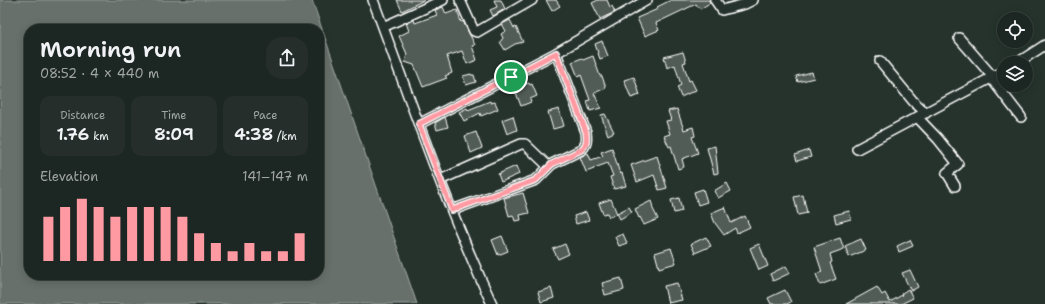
<!DOCTYPE html>
<html lang="en">
<head>
<meta charset="utf-8">
<style>
  body { margin:0; font-family:"Shantell Sans",sans-serif; background:#252e2a; color:#f1f3f6; height:100vh; display:flex; flex-direction:column; font-size:15px; white-space:nowrap }
  * { box-sizing:border-box; margin:0 }
  p { font-size:13px; color:#a0a5a5 }
  .icon { flex:none; width:22px; height:22px; fill:none; stroke:currentColor; stroke-width:2; stroke-linecap:round; stroke-linejoin:round }
  .map { position:relative; flex:1; overflow:hidden }
  .drawer { position:absolute; left:24px; top:24px; width:300px; height:256px; display:flex; flex-direction:column; background:#1c2622; border-radius:16px; box-shadow:0 2px 10px #0003,0 0 0 1px #3a4340 }
  .drawer>* { flex:none }
  .controls { position:absolute; left:997px; top:12px; display:grid; gap:8px }
  .controls a { display:grid; place-items:center; width:36px; height:36px; border-radius:50%; background:#1c2622; box-shadow:0 2px 10px #0003,0 0 0 1px #3a4340; font-size:20px }
  .pin { position:absolute; display:grid; place-items:center; width:34px; height:34px; color:#fff; margin:-17px; border:2px solid #fff; border-radius:50%; box-shadow:0 1px 4px #0007 }
  .round { display:grid; place-items:center; flex:none; width:42px; height:42px; border-radius:16px; background:#252e2a }
  .overview { display:flex; align-items:center; justify-content:space-between; height:68px; padding:0 16px }
  h1 { font-size:22px; font-weight:600; line-height:30px }
  .stats { display:grid; grid-template-columns:repeat(3,1fr); gap:6px; height:68px; padding:4px 16px }
  .stats div { display:grid; align-content:center; border-radius:10px; background:#252e2a; text-align:center }
  .stats b { font-size:17px; font-weight:600 }
  .stats small { font-size:11px; font-weight:400 }
  .stats p { font-size:11px }
  .chart { height:112px; padding:8px 16px }
  .chart p { display:flex; justify-content:space-between }
  .chart svg { width:100%; height:72px; margin-top:4px; stroke:#ff9aa2; stroke-width:6 }
  .map>svg:first-child { display:block }
  .water { fill:#67706c; stroke:#a4a9a7; fill-rule:evenodd }
  .building { fill:#515c57; stroke:#fff }
  .lines { fill:none; stroke-linecap:round; stroke-linejoin:round }
  .minor-casing { stroke:#fff; stroke-width:12 }
  .minor { stroke:#26332d; stroke-width:9 }
  .route-casing { stroke:#fff; stroke-width:8 }
  .route { stroke:#ff9aa2; stroke-width:5 }
</style>
</head>
<body>
<div class="map">
<svg width="1045" height="304" viewBox="0 0 1045 304">
  <rect width="100%" height="100%" fill="#26332d"/>
  <filter id="ink" filterUnits="userSpaceOnUse"><feTurbulence type="fractalNoise" baseFrequency=".025" numOctaves="2"/><feDisplacementMap in="SourceGraphic" scale="8" xChannelSelector="R" yChannelSelector="G"/><feConvolveMatrix kernelMatrix="1 2 1 2 8 2 1 2 1" color-interpolation-filters="sRGB"/></filter>
  <g filter="url(#ink)">
    <path class="water" d="M0,0H312L417,304H0ZM29,29H319V275H29Z"/>
    <path class="building" d="M397,0H424L402,11Z
      M494,0H501L505,9L493,16L490,10L497,7Z
      M546,0H556L560,6L552,11Z
      M598,0H607L610,7L612,6L615,12L600,19L592,3Z
      M671,0H709L710,3L700,9L696,4L656,23L659,30L645,36L637,18L658,9L657,7Z
      M443,7L446,14L457,10L461,22L463,21L475,45L472,46L477,60L467,64L462,51L447,56L452,73L445,76L447,78L423,87L414,65L405,62L407,54L399,36L409,31L406,23L414,20L415,23L437,15L435,10Z
      M510,20L514,28L516,27L523,42L515,44L505,50L500,42L503,38L501,34L506,31L502,24Z
      M602,41L608,56L600,59L595,44Z
      M683,52L686,62L683,63L689,81L691,80L696,90L681,97L677,87L681,85L675,65L667,68L664,57Z
      M593,56L600,76H602L606,88L594,93L601,108L590,111L587,101L590,100L581,75L578,77L572,62L582,58L583,60Z
      M812,72L814,78L798,82L796,76Z
      M471,74V75H474L476,82L466,85L463,76Z
      M634,77L640,95L631,98L624,80Z
      M529,83L530,85L532,84L537,96L530,99L531,102L521,106L516,93L519,92L517,86Z
      M490,101L491,103L495,102L498,109L481,116L480,113L464,121L459,112L467,108L468,110Z
      M559,109L564,126L553,129L548,112Z
      M677,109L684,130L693,127L695,136L692,137L698,153L682,159L684,167L678,169L671,146L669,147L664,136L670,134L666,121L671,120L668,111Z
      M605,114L614,132L608,135L601,115Z
      M513,116L517,130L507,134L502,120Z
      M445,117L448,127L437,130L435,123Z
      M476,132L482,148L471,153L465,136Z
      M715,146L718,173L714,174L707,148Z
      M612,148L620,174L622,173L626,186L614,189L610,177L613,176L608,163L594,168V169L586,172L580,157L588,153L591,160L603,156L601,152Z
      M809,150L811,157L797,161L795,155Z
      M657,156L667,188L659,190L654,175L637,182L631,165Z
      M516,166L519,174L501,182L498,174Z
      M727,183L731,191L718,198L714,191Z
      M703,189L707,202L698,205L694,192Z
      M523,193L529,213L520,215L521,220L515,221L513,215L509,216L504,198Z
      M803,195L807,213L798,215L794,197Z
      M679,198L682,211L674,213L671,200Z
      M611,199L617,214L609,217L607,213L603,214L599,203Z
      M651,201L653,207H652L658,219L644,225L640,217L639,218L635,209Z
      M629,207L632,212L620,219L617,213Z
      M725,207L731,223L745,216L750,227L737,233L735,228L724,235L715,223L711,213Z
      M849,211L851,219L836,223L834,215Z
      M586,212L589,220L576,224L574,216Z
      M623,234L627,243L619,246L615,237Z
      M502,236L508,251L498,255L492,240Z
      M706,237L711,246L695,253L691,244Z
      M840,238L844,249L830,254L832,262L830,263L836,279L820,285L816,274L822,272L814,247Z
      M861,239L866,250L849,257L845,246Z
      M910,240L913,246L899,252L897,246Z
      M565,244L569,254L558,259L553,249Z
      M759,244L768,266L759,270L750,248Z
      M671,248L676,263L659,268L655,253Z
      M786,266L790,273L773,281L770,274Z
      M910,270L918,287L911,291L902,273Z
      M621,278L624,290L605,295L602,283Z
      M677,283L682,300L668,303L664,286Z
      M877,287L882,295L885,293L890,302L902,295L901,294L908,289L913,298L901,304H846Z
      M551,288L554,298L541,302L538,292Z
      M785,290L791,302L787,304H771L768,298Z"/>
    <g class="lines">
      <g class="minor-casing">
        <path id="minor" d="M373,0C411,102 446,205 492,304
          M460,0L474,31L477,32L532,0
          M715,0L722,10L745,4L753,0
          M383,27L443,0
          M959,38L993,77
          M880,61L913,101L926,113
          M1017,63L1045,45
          M991,78L1021,117
          M917,117L938,139L958,164L947,173L955,186
          M419,124L556,53L647,0
          M857,149L1004,71
          M440,180L521,144H525L549,167
          M452,210L536,180L552,164L581,150C587,145 587,140 586,132L556,53"/>
      </g>
      <use href="#minor" class="minor"/>
    </g>
  </g>
  <g class="lines" filter="url(#ink)">
    <g class="route-casing">
      <path id="route" d="M556,53L586,132C587,140 587,145 581,150L552,164L536,180L452,210L419,124Z"/>
    </g>
    <use href="#route" class="route"/>
  </g>
</svg>
<div class="controls">
<a><svg class="icon" aria-label="locate" viewBox="0 0 24 24"><circle cx="12" cy="12" r="6"/><path d="M12 2v4M12 18v4M2 12h4M18 12h4"/></svg></a>
<a><svg class="icon" aria-label="layers" viewBox="0 0 24 24"><path d="M12 4l9 5-9 5-9-5zM3 14l9 5 9-5"/></svg></a>
</div>
<div class="pin" style="left:511px;top:77px;background:#1e9e55"><svg class="icon" aria-label="arrive" viewBox="0 0 24 24"><path d="M6 21V4h12l-3 4 3 4H6"/></svg></div>
<section class="drawer">
<div class="overview"><div><h1>Morning run</h1><p>08:52 · 4 × 440 m</p></div><a class="round"><svg class="icon" aria-label="share" viewBox="0 0 24 24"><path d="M12 15V3M7 8l5-5 5 5M5 13v7h14v-7"/></svg></a></div>
<div class="stats">
<div><p>Distance</p><b>1.76<small> km</small></b></div>
<div><p>Time</p><b>8:09</b></div>
<div><p>Pace</p><b>4:38<small> /km</small></b></div>
</div>
<div class="chart"><p><span>Elevation</span>141–147 m</p>
<svg viewBox="0 0 160 44" preserveAspectRatio="none"><path d="M5 44V17M15 44V11M25 44V6M35 44V11M45 44V17M55 44V11M65 44V11M75 44V11M85 44V17M95 44V27M105 44V33M115 44V38M125 44V33M135 44V38M145 44V38M155 44V27"/></svg>
</div>
</section>
</div>
</body>
</html>
